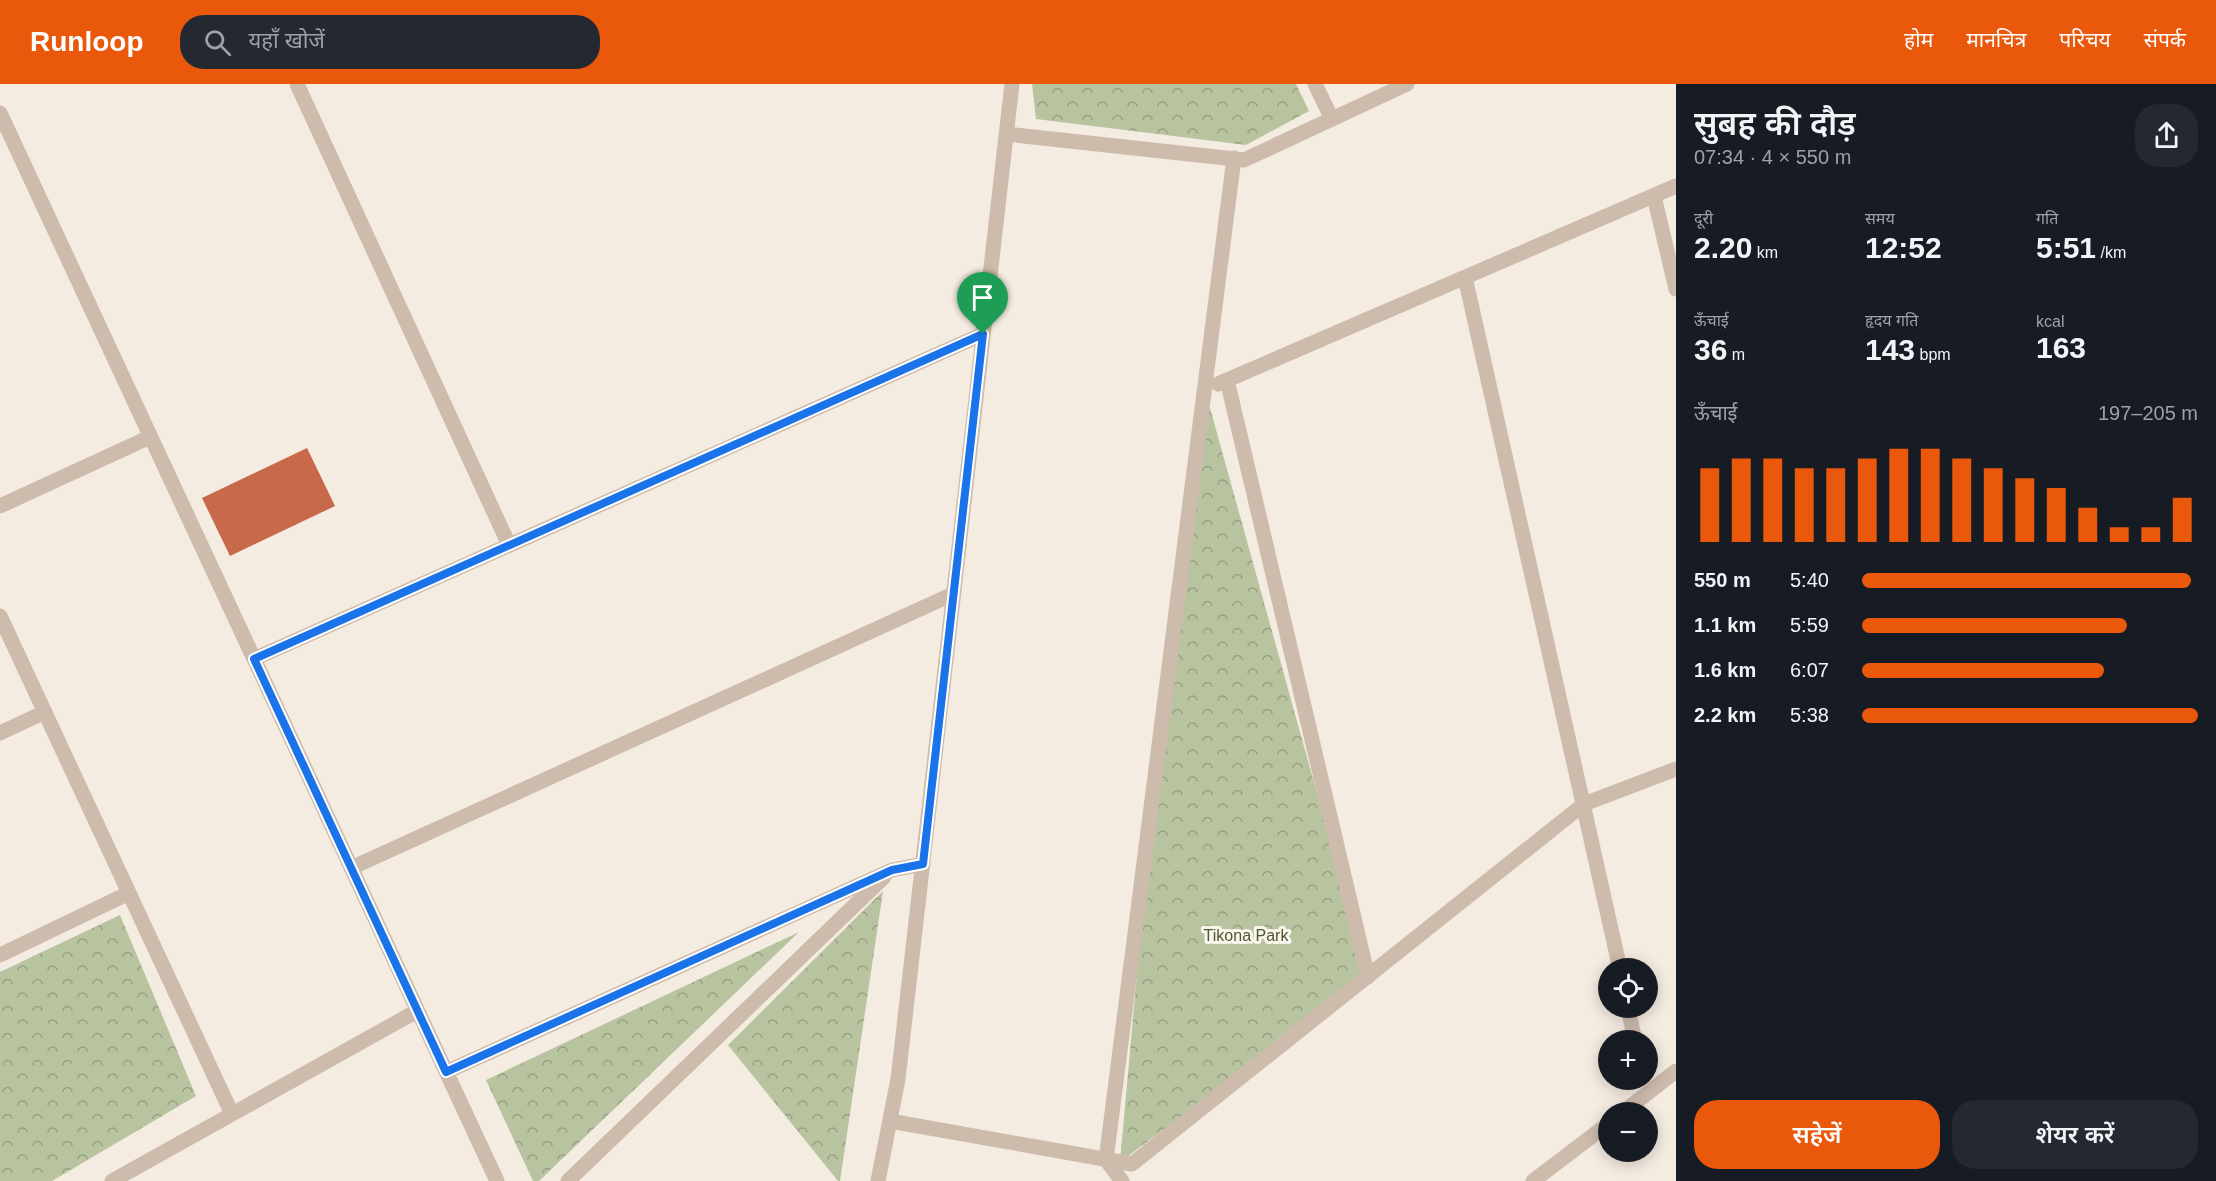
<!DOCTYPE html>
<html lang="hi">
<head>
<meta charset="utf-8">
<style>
  body { margin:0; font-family:Helvetica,"Noto Sans Devanagari",sans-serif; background:#242831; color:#f1f3f6; height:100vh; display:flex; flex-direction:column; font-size:22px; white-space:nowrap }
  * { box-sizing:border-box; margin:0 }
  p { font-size:20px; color:#9ea1a6 }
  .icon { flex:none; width:33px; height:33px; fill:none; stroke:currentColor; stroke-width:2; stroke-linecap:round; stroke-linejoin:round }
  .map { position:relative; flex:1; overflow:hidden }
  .panel { display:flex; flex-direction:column; background:#171b24; width:540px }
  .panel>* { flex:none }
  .fabs { position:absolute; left:1598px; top:874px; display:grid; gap:12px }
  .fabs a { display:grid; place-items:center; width:60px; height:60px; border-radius:50%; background:#171b24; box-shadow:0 3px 15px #0003; font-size:30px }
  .pin { position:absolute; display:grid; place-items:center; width:51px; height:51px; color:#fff; margin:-62px -26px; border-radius:50% 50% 50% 0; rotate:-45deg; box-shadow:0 0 6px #0007 }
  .pin .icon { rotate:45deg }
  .round { display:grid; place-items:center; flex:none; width:63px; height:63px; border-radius:24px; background:#242831 }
  .overview { display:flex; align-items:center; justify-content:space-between; height:102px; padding:0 18px }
  h1 { font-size:33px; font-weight:600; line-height:45px }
  .metrics { display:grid; grid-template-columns:repeat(3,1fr); gap:9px; height:102px; padding:6px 18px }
  .metrics div { display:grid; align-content:center }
  .metrics b { font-size:30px; font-weight:600 }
  .metrics small { font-size:16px; font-weight:400 }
  .metrics p { font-size:16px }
  .chart { height:168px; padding:12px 18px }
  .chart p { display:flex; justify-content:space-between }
  .chart svg { width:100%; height:108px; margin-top:6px; stroke:#ea580c; stroke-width:6 }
  .button { display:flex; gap:12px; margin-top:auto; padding:12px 18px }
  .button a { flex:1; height:69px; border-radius:24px; background:#ea580c; color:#fff; font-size:24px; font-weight:600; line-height:69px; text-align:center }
  .button a+a { background:#242831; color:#f1f3f6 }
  ul { padding:0 18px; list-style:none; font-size:20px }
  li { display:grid; grid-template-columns:96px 72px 1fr; align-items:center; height:45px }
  li i { height:15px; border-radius:8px; background:#ea580c }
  header { display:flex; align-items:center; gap:36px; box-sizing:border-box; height:84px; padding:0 30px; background:#ea580c; color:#fff }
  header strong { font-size:28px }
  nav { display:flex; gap:33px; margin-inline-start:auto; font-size:21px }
  .search { width:420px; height:54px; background:#242831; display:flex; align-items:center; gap:15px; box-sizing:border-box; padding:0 21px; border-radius:24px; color:#9ea1a6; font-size:22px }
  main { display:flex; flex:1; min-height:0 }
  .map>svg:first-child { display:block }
  .park { fill:url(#park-crowns) }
  .building { fill:#c8694b }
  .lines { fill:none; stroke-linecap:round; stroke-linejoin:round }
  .street { stroke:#cdbbac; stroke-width:15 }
  .route-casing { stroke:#fff; stroke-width:12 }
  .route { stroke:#1a73e8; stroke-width:8 }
  .labels { text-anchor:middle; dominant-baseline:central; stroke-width:6; stroke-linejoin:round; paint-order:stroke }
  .park-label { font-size:16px; fill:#4a5a2e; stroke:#fbf5ee }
</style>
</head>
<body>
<header>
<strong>Runloop</strong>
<div class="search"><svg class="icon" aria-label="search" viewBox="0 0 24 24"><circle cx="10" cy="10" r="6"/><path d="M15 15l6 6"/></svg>यहाँ खोजें</div>
<nav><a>होम</a><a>मानचित्र</a><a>परिचय</a><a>संपर्क</a></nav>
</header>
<main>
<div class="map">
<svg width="1676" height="1097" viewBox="0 0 1676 1097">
  <defs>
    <pattern id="park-crowns" width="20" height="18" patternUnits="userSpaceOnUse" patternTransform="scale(1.5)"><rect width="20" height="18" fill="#b8c4a0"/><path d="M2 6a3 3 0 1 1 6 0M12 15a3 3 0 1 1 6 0" fill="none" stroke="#97a083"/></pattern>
  </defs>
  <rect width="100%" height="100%" fill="#f4ebe1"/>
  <path class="park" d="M1032,0H1296L1309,27L1246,61L1036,35Z
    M1205,306L1368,893L1120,1078L1153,712Z
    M883,807L840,1097H838L728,961Z
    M120,831L196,1012L52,1097H0V888Z
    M799,848L539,1097H533L486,996Z"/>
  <path class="building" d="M307,364L335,422L230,472L202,414Z"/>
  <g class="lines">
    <path class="street" d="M297,0L509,461
      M1315,0L1332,35
      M0,29L497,1097
      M1006,50L1244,76L1407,0
      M1654,112L1676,205
      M1465,193L1620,885
      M1227,296L1368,893
      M1218,300L1676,102
      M0,422L150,353
      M0,532L232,1030
      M254,575L983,250
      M0,649L45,628
      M351,784L953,510
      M0,871L129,809
      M1628,924L1635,957
      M446,988L892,786L923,780
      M1622,1029L1676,987
      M890,1037L1132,1080L1584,720L1676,685
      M112,1097L417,927
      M568,1097L884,793
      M878,1097L898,995L1012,0
      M1122,1097L1106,1076L1234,74
      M1533,1097L1608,1040"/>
  </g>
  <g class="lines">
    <g class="route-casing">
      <path id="route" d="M983,250L923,780L892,786L446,988L254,575Z"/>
    </g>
    <use href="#route" class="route"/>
  </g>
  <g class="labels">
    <g class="park-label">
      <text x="1246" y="851">Tikona Park</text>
    </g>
  </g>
</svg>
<div class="fabs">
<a><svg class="icon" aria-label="locate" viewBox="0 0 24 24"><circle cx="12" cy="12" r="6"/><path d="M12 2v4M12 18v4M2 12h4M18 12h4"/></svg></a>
<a>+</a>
<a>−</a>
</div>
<div class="pin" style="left:983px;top:250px;background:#1e9e55"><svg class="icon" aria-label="arrive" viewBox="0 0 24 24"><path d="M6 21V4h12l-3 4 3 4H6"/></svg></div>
</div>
<section class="panel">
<div class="overview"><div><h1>सुबह की दौड़</h1><p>07:34 · 4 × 550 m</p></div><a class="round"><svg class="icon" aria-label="share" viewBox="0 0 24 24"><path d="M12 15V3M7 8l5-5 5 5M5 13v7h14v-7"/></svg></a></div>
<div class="metrics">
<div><p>दूरी</p><b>2.20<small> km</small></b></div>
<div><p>समय</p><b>12:52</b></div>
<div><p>गति</p><b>5:51<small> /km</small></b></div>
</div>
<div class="metrics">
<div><p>ऊँचाई</p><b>36<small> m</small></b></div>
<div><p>हृदय गति</p><b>143<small> bpm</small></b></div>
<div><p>kcal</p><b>163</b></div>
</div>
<div class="chart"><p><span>ऊँचाई</span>197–205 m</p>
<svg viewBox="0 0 160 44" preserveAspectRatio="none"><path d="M5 44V14M15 44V10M25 44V10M35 44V14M45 44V14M55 44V10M65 44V6M75 44V6M85 44V10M95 44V14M105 44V18M115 44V22M125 44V30M135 44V38M145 44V38M155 44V26"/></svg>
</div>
<ul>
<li><b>550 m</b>5:40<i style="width:98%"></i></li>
<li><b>1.1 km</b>5:59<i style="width:79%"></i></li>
<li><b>1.6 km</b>6:07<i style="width:72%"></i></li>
<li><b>2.2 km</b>5:38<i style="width:100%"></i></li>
</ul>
<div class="button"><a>सहेजें</a><a>शेयर करें</a></div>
</section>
</main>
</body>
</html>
